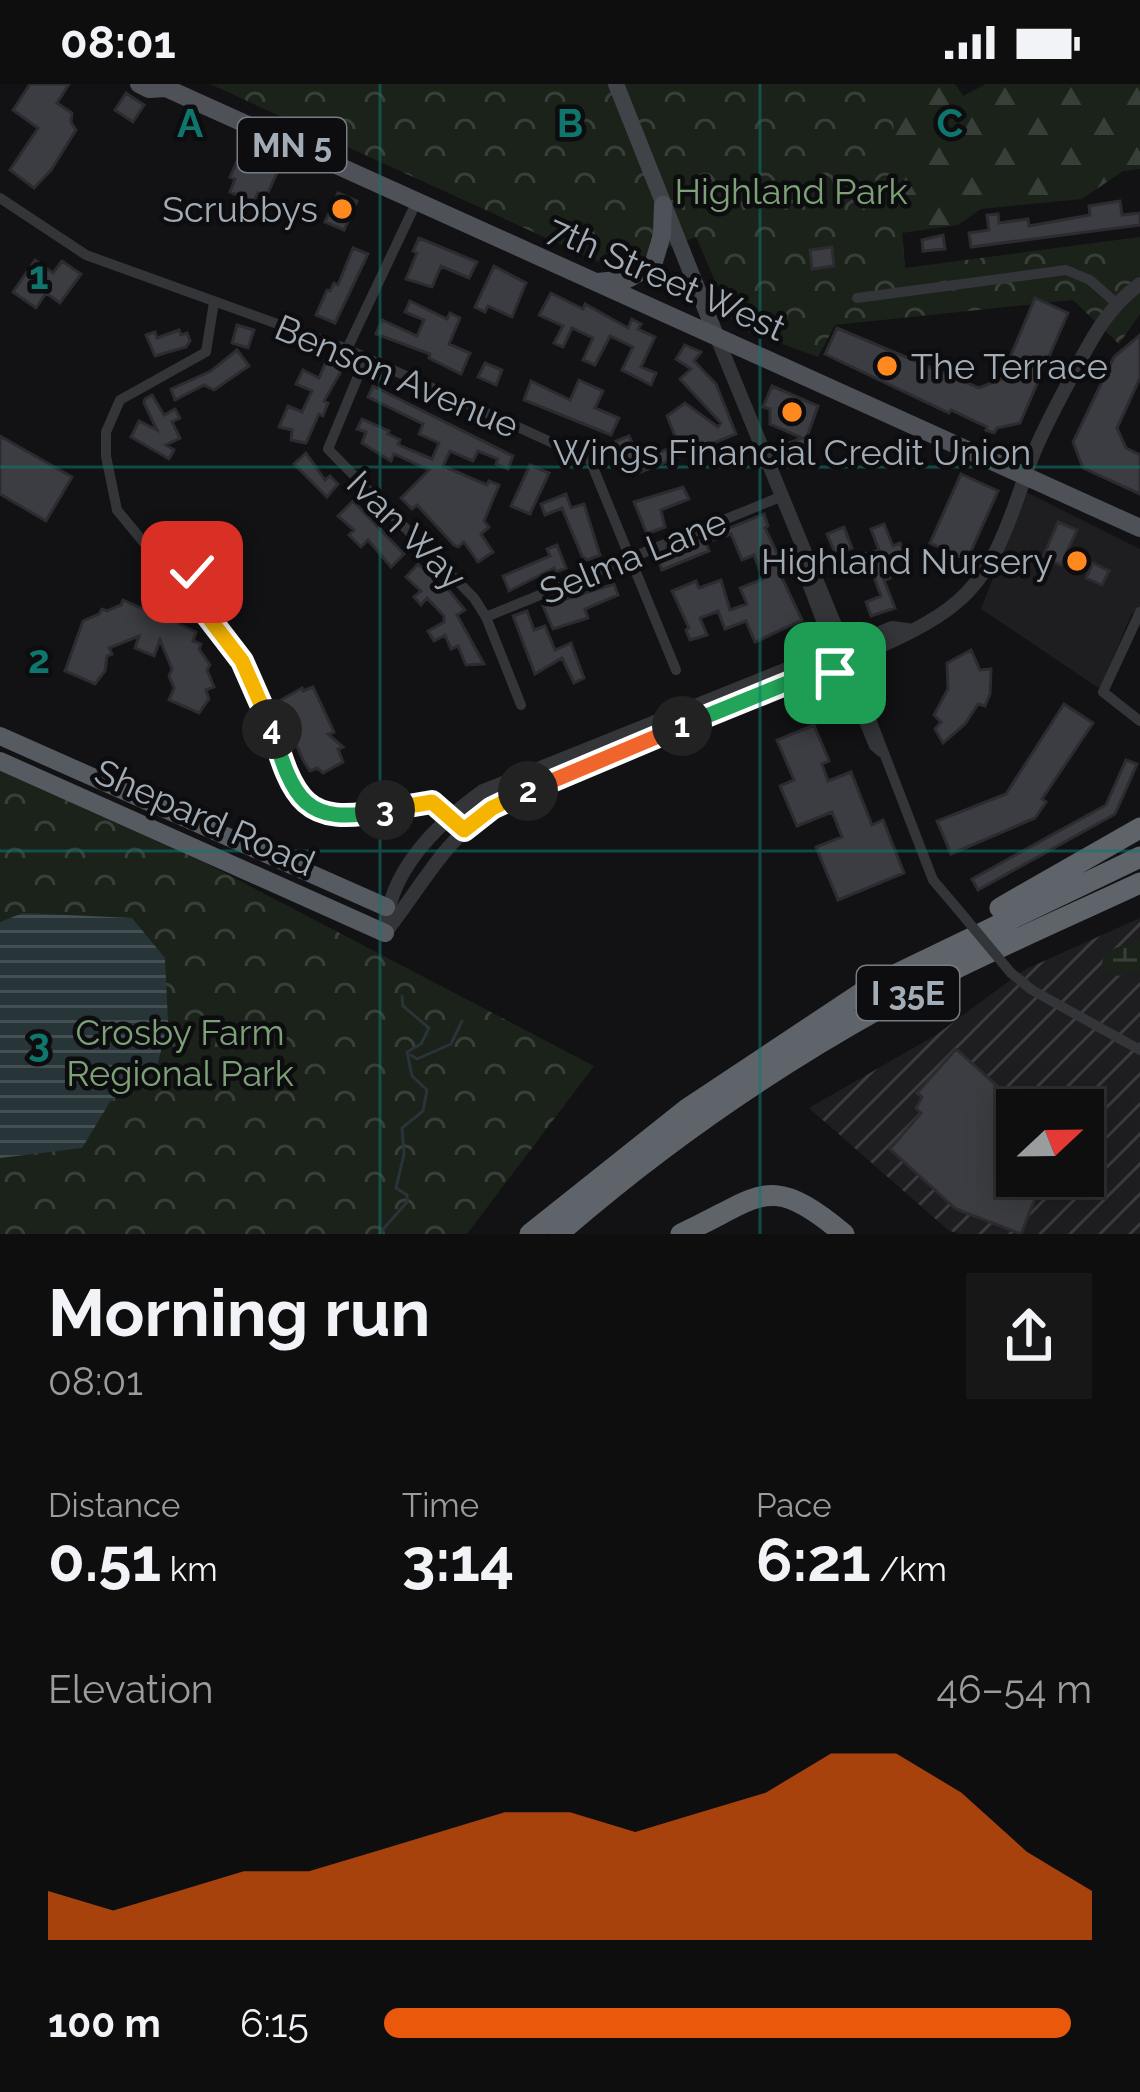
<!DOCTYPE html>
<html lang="en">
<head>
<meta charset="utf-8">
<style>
  body { margin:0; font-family:Raleway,sans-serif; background:#171718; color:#f1f3f6; height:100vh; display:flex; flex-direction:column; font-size:45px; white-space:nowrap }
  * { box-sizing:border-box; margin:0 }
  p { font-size:39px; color:#9b9c9e }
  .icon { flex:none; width:66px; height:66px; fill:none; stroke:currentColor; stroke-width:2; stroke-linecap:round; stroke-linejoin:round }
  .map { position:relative; height:1150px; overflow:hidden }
  .details { display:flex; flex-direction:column; background:#0e0e0f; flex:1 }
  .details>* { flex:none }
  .needle { width:78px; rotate:68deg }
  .buttons { position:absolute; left:996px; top:1005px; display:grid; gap:24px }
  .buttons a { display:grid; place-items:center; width:108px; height:108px; border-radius:0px; background:#0e0e0f; box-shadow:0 6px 30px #0003,0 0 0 3px #2e2e2f; font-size:60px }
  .pin { position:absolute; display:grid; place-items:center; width:102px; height:102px; color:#fff; margin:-51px; border-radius:24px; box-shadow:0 6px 18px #0006 }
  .km { position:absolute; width:60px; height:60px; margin:-30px; border-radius:50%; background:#222; color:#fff; font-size:33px; line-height:60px; text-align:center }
  .round { display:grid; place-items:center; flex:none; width:126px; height:126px; border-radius:0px; background:#171718 }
  .head { display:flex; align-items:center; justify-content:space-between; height:204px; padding:0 48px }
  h1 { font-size:66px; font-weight:700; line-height:90px }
  .figures { display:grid; grid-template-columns:repeat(3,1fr); gap:18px; height:204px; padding:12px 48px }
  .figures div { display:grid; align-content:center }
  .figures b { font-size:60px; font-weight:700 }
  .figures small { font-size:33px; font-weight:400 }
  .figures p { font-size:33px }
  .chart { height:336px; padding:24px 48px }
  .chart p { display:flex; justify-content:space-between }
  .chart svg { width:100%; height:216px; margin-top:12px; fill:#ea580c; opacity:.7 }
  ul { padding:0 48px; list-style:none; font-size:39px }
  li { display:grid; grid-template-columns:192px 144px 1fr; align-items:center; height:90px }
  li i { height:30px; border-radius:15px; background:#ea580c }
  .status { display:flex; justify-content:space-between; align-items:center; height:84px; padding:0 60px; background:#0e0e0f; direction:ltr }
  .status svg { height:33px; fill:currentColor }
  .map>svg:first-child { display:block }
  .built { fill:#1e1e21 }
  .industrial { fill:url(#industrial-furrows); fill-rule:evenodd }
  .forest { fill:url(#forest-firs) }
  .wetland { fill:url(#wetland-marsh) }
  .park { fill:url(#park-crowns) }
  .water { fill:url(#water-rules) }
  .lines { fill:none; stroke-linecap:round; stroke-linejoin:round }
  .stream { stroke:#273438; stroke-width:3 }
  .building { fill:#3c3d42; stroke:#2c2c30; stroke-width:3 }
  .minor { stroke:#333539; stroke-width:10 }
  .tertiary { stroke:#333539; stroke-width:14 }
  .secondary { stroke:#404449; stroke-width:16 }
  .primary { stroke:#4e5258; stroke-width:18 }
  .trunk { stroke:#565b61; stroke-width:18 }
  .motorway { stroke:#5e646a; stroke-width:21 }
  .minor-bridge { stroke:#333539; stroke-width:10 }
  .split-1-casing { stroke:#fff; stroke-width:24 }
  .split-2-casing { stroke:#fff; stroke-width:24 }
  .split-3-casing { stroke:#fff; stroke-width:24 }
  .split-4-casing { stroke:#fff; stroke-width:24 }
  .split-5-casing { stroke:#fff; stroke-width:24 }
  .split-1 { stroke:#22a559; stroke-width:15 }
  .split-2 { stroke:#f0652b; stroke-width:15 }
  .split-3 { stroke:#f5b400; stroke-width:15 }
  .split-4 { stroke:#22a559; stroke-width:15 }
  .split-5 { stroke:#f5b400; stroke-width:15 }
  .grid { fill:none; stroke:#0f766e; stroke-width:3; stroke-opacity:0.55 }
  .poi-dot { fill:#ff891f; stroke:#0d0d0f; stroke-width:4.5 }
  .labels { text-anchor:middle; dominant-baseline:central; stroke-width:9; stroke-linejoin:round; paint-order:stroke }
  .shield { fill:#0d0d0f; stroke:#757c84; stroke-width:3 }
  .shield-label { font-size:33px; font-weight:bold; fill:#a2acb6 }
  .park-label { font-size:36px; fill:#7da277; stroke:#0d0d0f }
  .poi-label { font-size:36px; fill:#a2acb6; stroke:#0d0d0f; text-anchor:end }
  .street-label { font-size:36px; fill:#a2acb6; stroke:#0d0d0f }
  .grid-label { font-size:39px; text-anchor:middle; font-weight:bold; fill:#0f766e; stroke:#0d0d0f; stroke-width:9; stroke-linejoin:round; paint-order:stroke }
</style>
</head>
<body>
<div class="status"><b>08:01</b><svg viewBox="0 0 49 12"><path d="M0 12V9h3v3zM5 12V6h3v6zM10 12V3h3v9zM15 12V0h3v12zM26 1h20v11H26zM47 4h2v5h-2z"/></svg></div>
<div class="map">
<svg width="1140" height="1150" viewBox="0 0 1140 1150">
  <defs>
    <pattern id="industrial-furrows" width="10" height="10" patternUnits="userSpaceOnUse" patternTransform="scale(3)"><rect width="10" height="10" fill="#1e1e21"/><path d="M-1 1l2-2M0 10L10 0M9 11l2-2" fill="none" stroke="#3c3c3f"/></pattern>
    <pattern id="forest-firs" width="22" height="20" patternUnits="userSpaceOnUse" patternTransform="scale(3)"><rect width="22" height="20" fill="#1a221a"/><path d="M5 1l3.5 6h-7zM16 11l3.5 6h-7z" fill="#383f39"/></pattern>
    <pattern id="wetland-marsh" width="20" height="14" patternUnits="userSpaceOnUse" patternTransform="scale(3)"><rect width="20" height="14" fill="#1a221a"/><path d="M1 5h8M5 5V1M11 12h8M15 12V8" fill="none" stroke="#383f39"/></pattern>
    <pattern id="park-crowns" width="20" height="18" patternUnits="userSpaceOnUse" patternTransform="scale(3)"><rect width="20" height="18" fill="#1a221a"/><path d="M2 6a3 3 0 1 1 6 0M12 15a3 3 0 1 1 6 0" fill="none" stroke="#383f39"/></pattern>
    <pattern id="water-rules" width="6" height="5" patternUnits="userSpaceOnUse" patternTransform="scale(3)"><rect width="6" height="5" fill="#273438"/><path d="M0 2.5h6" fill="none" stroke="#434f53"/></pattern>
  </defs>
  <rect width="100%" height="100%" fill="#121214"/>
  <path class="built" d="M1026,408L1140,465V531L1132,529L1100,605L981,525Z"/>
  <path class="industrial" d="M1140,834V1150H959L948,1146L809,1024L936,951L1024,886ZM1017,1026H1083V1092H1017Z"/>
  <path class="forest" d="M641,0H955L963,12L986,0H1140V85L1123,87L1082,115L981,125L958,141L902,149L905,184Z"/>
  <path class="wetland" d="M1140,857V887L1117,892L1102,886C1100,863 1121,863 1140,857Z"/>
  <path class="park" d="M210,0H890L905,184L1140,153V230L1119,260L1073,216L835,241L818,273L743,246L732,237L696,153L638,175L601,179Z
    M0,679L154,752L594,982L467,1150H0Z"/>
  <path class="water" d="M23,829L132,834L165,874L168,938L157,983L110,1018L82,1064L0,1074V838Z"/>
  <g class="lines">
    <path class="stream" d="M411,971L417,975L451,960L462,937
      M379,1150L407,1118V1111L396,1104L404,1070L402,1044L423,1027L427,1006L412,992L407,968L421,960L429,944L403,922L402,912"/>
  </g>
  <path class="building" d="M30,0H69L57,19L72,29L71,38L76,46L51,86L34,104L10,86L38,44L13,26Z
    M126,9L144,21L133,38L115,26Z
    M245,60L282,78L266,113L258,109L253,118L230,108L235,95L230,93Z
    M338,109L357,117L344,146L325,138Z
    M1120,117L1122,131L1140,129V141L971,163L969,149L989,146L987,131L998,130L999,139L1028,135L1029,142L1090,131L1089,122Z
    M943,151L945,165L923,167L922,156Z
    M419,154L477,178L469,194L441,182L432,203L406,195L417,169L413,167Z
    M832,163L834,182L812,185L810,166Z
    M353,164L368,170L335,239L316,231L327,206L330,207L334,199L338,201Z
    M35,176L53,189L62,177L81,190L60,219L46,209L36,224L13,208Z
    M494,182L526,199L512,233L488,222L485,228L475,223Z
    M551,209L583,225L585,220L628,244L632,235L641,240L638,245L655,253L641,283L656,289L651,301L622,286L633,263L610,252L595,281L583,276L593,254L572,244L563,263L554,259L563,242L539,231Z
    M1035,214L1068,229L1020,339L997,344L994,349L986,346L987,343L951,326L949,329L825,270L837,244L979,304L1001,295Z
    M410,217L447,235L450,229L460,234L449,260L470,269L461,290L429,274L430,270L376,250L382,236L417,252L424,236L405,228Z
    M237,241L254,246L248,264L232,259Z
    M179,246L181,251L187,249L190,257L186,263L155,272L146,251L155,248L157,254Z
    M1140,251V294L1117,344L1126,364L1140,371V410L1083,384L1073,358L1114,273Z
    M685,261L701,268L694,277L716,300L736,350L631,392L616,357L629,352L639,374L679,362L667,332L685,319L718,343L721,339L680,295L691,285L676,275Z
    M237,266L249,282L214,306L204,301L175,316L171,305L211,287Z
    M327,275L344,282L324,317L328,319L323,332L319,330L306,359L291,356L292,346L279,343L288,322L302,328L312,307L296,300L303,286L319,294Z
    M485,279L502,286L496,301L478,293Z
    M579,296L603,307L595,324L619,334L611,351L524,316L531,297L570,316Z
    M373,302L513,372L508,385L496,380L498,375L478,367L473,377L450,367L443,382L487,401L489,397L499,401L484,437L489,443L481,450L493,468L478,478L464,458L458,463L454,461L417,421L412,425L401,414L429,386L394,370L391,377L362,359L366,348L357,345L362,335L389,347L388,350L400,356L398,360L403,363L432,375L439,359L419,350L423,340L368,313Z
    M772,302L818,322L802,367L784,375L779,363L802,354L770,340V325L763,323Z
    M152,311L164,331L175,325L180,334L172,338L180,354L166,361L174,366L169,375L131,353L139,337L157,346L144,319L145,315Z
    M0,352L72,393L46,437L0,410Z
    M306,369L325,396L330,392L338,400L327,413L294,380Z
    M530,381L549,389L530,430L511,422Z
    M961,390L998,407L967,476L930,459Z
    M683,403L689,415L661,426L665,443L647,450L634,418Z
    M566,410L571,424L584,420L600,471L587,476L582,472L562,424L545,431L541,420Z
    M353,417L404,470L391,483L368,456L361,463L349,451L354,446L338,432Z
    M764,430L768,442L765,444L788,492L782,494L802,536L755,558L746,537L725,545L718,527L700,534L707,551L690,556L686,546L689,544L672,507L696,497L699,504L721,496L730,526L747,520L740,504L763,495L754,471L742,476L731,450L714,456L712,451Z
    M1058,438L1077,446L1061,481L1043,473Z
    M884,440L893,462L900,459L905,471L884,480L890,494L884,496L895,524L871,532L866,518L881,512L870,483L855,489L850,474L879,466L871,445Z
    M844,443L852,464L836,471L827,450Z
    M153,448L166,462L185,461L202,472L211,492L209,512L200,506L201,493L194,479L178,471L169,473L150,451Z
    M704,455L709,467L662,486L657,474Z
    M557,461L566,484L556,488L554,484L509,507L503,492L550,472L547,465Z
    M1093,479L1109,487L1102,501L1086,494Z
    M418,480L437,497L439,494L465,526L457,531L484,580L466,581L458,562L451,565L445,551L434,557L428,547L444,538V532L427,514L421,521L414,513L421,507L406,493Z
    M614,500L618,511L585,525L588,534L553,545L543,522Z
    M123,516L141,524L146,522L148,527L172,537L177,535L179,540L196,548L193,557L201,560L199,565L210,581L207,586L214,603L206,606L209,615L199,629L169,616L174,604L169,592L172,585L160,556L154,572L135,564L139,552L109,564L112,570L107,572L105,587L95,600L65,587L83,537L99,530L102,525L107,527L121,521Z
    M527,527L534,546L545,542L555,566L571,559L584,594L574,599L562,574L535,590L513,532Z
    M971,566L980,586L991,585L990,610L985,622L978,620L965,640L943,659L935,645L941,638L934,631L948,605L947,579Z
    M313,603L334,648L328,650L343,663L338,665L343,678L323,689L317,684L310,687L304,678L296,660L298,646L292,648L290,643L291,630L282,633L281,616L302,604L303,607Z
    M1064,620L1093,639L1042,715L1046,718L1035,734L951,770L937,737L1006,710Z
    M814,641L829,677L822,680L828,697L851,688L872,741L883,736L904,789L838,816L816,763L842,753L832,728L797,742L780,702L794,696L777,656Z
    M1126,676L1137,680L1115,730L978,806L972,795L1106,721Z
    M956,965L1024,1026H1017V1092H1053L1038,1107L1021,1150L956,1125L890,1065L921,1029L916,1024L922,1013L917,1009Z"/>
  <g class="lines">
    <path class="minor" d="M0,114L86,171L347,265L590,376L676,586
      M857,214L1066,186L1090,196L1116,219
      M347,265L417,117
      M366,273L328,365L474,514L486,533L521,621
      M158 496a18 18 0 1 1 36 0a18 18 0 1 1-36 0Z
      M164,483L117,426L106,372V348L120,316L206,268L214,218
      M189,508C213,537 238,565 255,599C276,641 274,718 330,730C365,738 398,719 432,718L463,746
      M1140,528L1103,608L1140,637
      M486,533L780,413
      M852,586L933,796L956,823
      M844,589L874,662L881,668
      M1011,889L1032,906L1140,966"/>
    <path class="tertiary" d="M715,249L839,551
      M807,481L809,499L830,555
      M822 571a19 19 0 1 1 38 0a19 19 0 1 1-38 0Z
      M856,559L892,544L908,546
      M860,570C890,559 933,539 957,518C1001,481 1013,422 1033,371C1044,343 1060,315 1074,288C1092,254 1108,223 1140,200
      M385,849C388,787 436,741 483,707L822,571
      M385,849C420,805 444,756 492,724L827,583"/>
    <path class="secondary" d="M616,0L715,249"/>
    <path class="primary" d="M139,0L149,5L166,4L1140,444
      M597,198L628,195L653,181L662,151L663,121"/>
    <path class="trunk" d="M0,652L386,823
      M0,677L385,849"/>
    <path class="motorway" d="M1000,824L1140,744
      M530,1150L687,1025L872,902L1140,773
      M558,1150C667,1055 787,973 915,905C988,867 1065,834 1140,799
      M681,1150C762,1113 767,1086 844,1150"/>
    <path class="minor-bridge" d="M956,823L1011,889"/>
  </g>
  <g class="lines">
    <g class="split-1-casing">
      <path id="split-1" d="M682,642L827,583L835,589"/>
    </g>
    <g class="split-2-casing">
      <path id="split-2" d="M528,707L682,642"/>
    </g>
    <g class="split-3-casing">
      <path id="split-3" d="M385,726L432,718L464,746L492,724L528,707"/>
    </g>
    <g class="split-4-casing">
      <path id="split-4" d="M272,645C293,714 304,744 385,726"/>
    </g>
    <g class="split-5-casing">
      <path id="split-5" d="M192,488L189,508L242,577L272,645"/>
    </g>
    <use href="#split-1" class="split-1"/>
    <use href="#split-2" class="split-2"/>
    <use href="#split-3" class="split-3"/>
    <use href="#split-4" class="split-4"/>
    <use href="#split-5" class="split-5"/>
  </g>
  <path class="grid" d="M380,0V1150M760,0V1150M0,383H1140M0,767H1140"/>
  <g class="poi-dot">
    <circle cx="342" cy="125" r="12"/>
    <circle cx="887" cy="282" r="12"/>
    <circle cx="792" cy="328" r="12"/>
    <circle cx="1077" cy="477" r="12"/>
  </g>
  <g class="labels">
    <g class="shield">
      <rect x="238" y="34" width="108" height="54" rx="9"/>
      <rect x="857" y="882" width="102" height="54" rx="9"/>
    </g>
    <g class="shield-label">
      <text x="292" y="61">MN 5</text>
      <text x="908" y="909">I 35E</text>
    </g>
    <g class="park-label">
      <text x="791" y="107">Highland Park</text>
      <text x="180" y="948">Crosby Farm<tspan x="180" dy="41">Regional Park</tspan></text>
    </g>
    <g class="poi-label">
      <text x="318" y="125">Scrubbys</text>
      <text x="911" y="282" text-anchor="start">The Terrace</text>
      <text x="792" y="368" text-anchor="middle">Wings Financial Credit Union</text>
      <text x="1053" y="477">Highland Nursery</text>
    </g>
    <g class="street-label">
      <text transform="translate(667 194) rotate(24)">7th Street West</text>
      <text transform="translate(397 292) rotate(23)">Benson Avenue</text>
      <text transform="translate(407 446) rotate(45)">Ivan Way</text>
      <text transform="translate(633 472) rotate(-22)">Selma Lane</text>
      <text transform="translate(205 733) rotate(24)">Shepard Road</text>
    </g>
  </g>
  <g class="grid-label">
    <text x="190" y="53">A</text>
    <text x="570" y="53">B</text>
    <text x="950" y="53">C</text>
    <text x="39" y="205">1</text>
    <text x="39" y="589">2</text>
    <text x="39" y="972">3</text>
  </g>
</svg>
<div class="buttons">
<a><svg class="needle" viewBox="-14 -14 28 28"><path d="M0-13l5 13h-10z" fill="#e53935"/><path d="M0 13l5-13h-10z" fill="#9b9c9e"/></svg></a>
</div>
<div class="pin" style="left:835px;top:589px;background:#1e9e55"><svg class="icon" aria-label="arrive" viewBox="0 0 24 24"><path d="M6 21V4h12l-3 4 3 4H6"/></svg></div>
<div class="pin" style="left:192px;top:488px;background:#d93025"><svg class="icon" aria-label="check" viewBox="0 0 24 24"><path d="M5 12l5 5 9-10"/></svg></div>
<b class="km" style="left:682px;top:642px">1</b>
<b class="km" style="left:528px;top:707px">2</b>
<b class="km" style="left:385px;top:726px">3</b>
<b class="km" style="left:272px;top:645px">4</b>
</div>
<section class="details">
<div class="head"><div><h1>Morning run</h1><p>08:01</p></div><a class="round"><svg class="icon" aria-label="share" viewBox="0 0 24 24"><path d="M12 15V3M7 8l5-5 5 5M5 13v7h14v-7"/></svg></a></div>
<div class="figures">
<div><p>Distance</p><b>0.51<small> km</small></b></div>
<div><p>Time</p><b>3:14</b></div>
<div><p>Pace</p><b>6:21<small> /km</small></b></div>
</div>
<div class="chart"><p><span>Elevation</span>46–54 m</p>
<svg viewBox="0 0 160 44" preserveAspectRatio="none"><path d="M0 44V34L10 38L20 34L30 30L40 30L50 26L60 22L70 18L80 18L90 22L100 18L110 14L120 6L130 6L140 14L150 26L160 34V44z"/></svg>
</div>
<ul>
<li><b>100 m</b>6:15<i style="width:97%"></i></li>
</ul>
</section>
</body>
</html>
